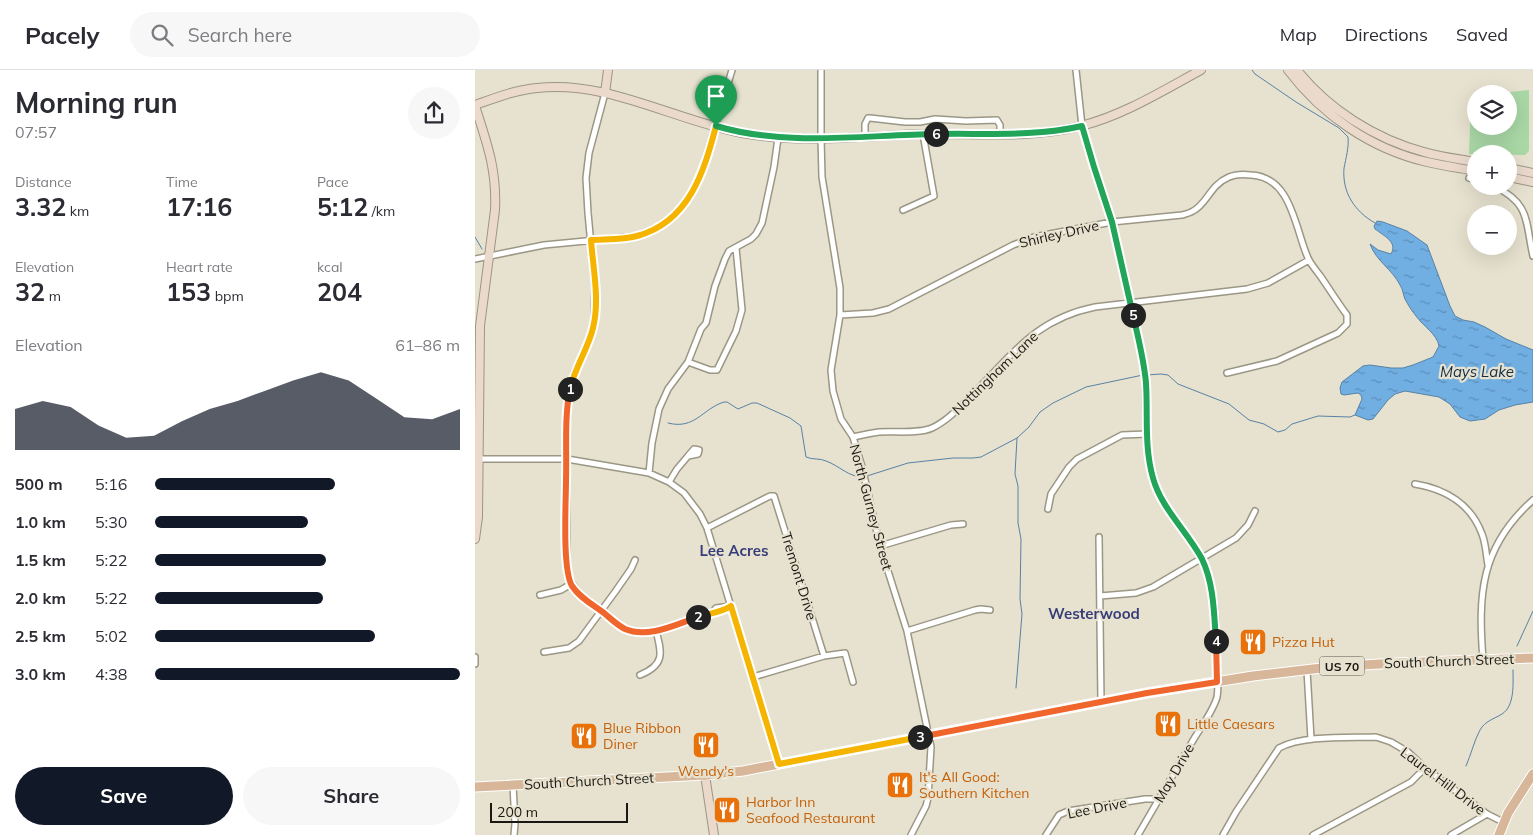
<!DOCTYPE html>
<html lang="en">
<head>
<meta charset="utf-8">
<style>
  body { margin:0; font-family:Mulish,sans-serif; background:#f7f7f7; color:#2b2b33; height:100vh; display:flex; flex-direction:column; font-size:19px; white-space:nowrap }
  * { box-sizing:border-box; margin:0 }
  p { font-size:16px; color:#7c7c81 }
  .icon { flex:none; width:28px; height:28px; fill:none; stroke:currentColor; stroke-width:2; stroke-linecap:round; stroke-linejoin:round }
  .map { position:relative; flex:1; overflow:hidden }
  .panel { display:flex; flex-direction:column; background:#fff; width:475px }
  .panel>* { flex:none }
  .fabs { position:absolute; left:992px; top:15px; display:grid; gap:10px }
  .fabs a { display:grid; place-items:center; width:50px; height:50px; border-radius:50%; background:#fff; box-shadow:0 5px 20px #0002; font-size:25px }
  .scale { position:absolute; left:15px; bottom:12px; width:138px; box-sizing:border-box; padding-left:5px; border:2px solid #1a1812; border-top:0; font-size:14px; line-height:18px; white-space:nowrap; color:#1a1812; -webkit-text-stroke:4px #e7e2cf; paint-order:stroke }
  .pin { position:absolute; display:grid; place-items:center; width:42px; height:42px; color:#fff; margin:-51px -21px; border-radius:50% 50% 50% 0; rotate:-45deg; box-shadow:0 0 5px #0007 }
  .pin .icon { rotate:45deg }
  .km { position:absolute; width:25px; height:25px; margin:-12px; border-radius:50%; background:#222; color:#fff; font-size:14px; line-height:25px; text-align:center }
  .round { display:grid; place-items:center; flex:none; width:52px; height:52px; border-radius:26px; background:#f7f7f7 }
  .summary { display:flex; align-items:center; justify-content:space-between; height:85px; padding:0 15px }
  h1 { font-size:28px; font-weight:700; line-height:38px }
  .figures { display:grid; grid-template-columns:repeat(3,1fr); gap:8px; height:85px; padding:5px 15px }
  .figures div { display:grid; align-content:center }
  .figures b { font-size:25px; font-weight:700 }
  .figures small { font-size:14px; font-weight:400 }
  .figures p { font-size:14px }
  .chart { height:140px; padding:10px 15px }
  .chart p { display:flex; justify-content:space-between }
  .chart svg { width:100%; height:90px; margin-top:5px; fill:#111827; opacity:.7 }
  .button { display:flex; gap:10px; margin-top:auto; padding:10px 15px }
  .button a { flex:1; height:58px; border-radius:30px; background:#111827; color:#fff; font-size:20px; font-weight:700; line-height:58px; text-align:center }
  .button a+a { background:#f7f7f7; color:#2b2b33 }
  ul { padding:0 15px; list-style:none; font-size:16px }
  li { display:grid; grid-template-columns:80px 60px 1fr; align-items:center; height:38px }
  li i { height:12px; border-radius:6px; background:#111827 }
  header { display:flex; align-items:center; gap:30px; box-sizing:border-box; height:70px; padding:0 25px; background:#fff; border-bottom:1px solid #e1e1e2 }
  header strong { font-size:24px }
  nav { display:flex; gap:28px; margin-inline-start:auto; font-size:18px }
  .search { width:350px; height:45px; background:#f7f7f7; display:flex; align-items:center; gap:12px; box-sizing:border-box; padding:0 18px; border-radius:28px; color:#7c7c81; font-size:19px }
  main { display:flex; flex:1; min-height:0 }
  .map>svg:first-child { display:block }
  .pitch { fill:#a9d8a6 }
  .water { fill:url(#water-ripples); stroke:#5782a4 }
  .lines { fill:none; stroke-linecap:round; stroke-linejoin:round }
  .stream { stroke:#5782a4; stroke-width:1 }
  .street-casing { stroke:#9b9785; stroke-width:8 }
  .secondary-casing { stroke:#9b9785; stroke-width:10 }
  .primary-casing { stroke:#fff; stroke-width:11 }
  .street { stroke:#fff; stroke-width:5 }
  .secondary { stroke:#ebdacc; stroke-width:8 }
  .primary { stroke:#d7b69a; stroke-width:9 }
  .split-1-casing { stroke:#fff; stroke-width:10 }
  .split-2-casing { stroke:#fff; stroke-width:10 }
  .split-3-casing { stroke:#fff; stroke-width:10 }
  .split-4-casing { stroke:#fff; stroke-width:10 }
  .split-5-casing { stroke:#fff; stroke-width:10 }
  .split-6-casing { stroke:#fff; stroke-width:10 }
  .split-7-casing { stroke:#fff; stroke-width:10 }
  .split-1 { stroke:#f5b400; stroke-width:6 }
  .split-2 { stroke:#f0652b; stroke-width:6 }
  .split-3 { stroke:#f5b400; stroke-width:6 }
  .split-4 { stroke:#f0652b; stroke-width:6 }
  .split-5 { stroke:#22a559; stroke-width:6 }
  .split-6 { stroke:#22a559; stroke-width:6 }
  .split-7 { stroke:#22a559; stroke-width:6 }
  .labels { text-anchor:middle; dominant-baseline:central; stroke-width:4.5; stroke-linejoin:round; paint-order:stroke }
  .shield { fill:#e7e2cf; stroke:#58554b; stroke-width:1 }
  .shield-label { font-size:12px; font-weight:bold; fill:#1a1812 }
  .street-label { font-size:14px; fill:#1a1812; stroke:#e7e2cf }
  .food-label { font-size:14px; fill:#c56008; stroke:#e7e2cf; text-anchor:start }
  .water-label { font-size:15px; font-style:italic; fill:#132e44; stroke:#e7e2cf }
  .neighbourhood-label { font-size:15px; font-weight:bold; fill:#363c77; stroke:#e7e2cf }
</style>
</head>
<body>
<header>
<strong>Pacely</strong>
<div class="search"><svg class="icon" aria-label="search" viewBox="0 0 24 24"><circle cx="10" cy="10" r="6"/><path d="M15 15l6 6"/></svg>Search here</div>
<nav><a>Map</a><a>Directions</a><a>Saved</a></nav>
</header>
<main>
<section class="panel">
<div class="summary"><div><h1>Morning run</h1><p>07:57</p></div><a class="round"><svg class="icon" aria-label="share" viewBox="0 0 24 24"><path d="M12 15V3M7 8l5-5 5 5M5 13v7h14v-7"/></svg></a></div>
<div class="figures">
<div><p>Distance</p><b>3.32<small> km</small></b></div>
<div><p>Time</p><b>17:16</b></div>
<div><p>Pace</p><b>5:12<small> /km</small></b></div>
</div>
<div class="figures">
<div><p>Elevation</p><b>32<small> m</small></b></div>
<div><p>Heart rate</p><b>153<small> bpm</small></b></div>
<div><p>kcal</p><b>204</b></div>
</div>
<div class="chart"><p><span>Elevation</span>61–86 m</p>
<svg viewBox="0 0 160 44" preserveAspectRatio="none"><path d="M0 44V24L10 20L20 23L30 32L40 38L50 37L60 30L70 24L80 20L90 15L100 10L110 6L120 10L130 19L140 28L150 29L160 24V44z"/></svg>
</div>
<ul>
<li><b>500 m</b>5:16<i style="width:59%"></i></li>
<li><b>1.0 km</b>5:30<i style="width:50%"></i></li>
<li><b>1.5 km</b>5:22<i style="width:56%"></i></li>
<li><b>2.0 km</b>5:22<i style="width:55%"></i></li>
<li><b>2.5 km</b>5:02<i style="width:72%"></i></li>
<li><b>3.0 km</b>4:38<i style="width:100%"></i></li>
</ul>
<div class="button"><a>Save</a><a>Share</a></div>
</section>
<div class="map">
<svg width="1058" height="765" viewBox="0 0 1058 765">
  <defs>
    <pattern id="water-ripples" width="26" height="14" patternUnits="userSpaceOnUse" patternTransform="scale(1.25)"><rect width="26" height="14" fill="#71afe3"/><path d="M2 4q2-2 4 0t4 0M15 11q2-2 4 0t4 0" fill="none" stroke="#5c8db7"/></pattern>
  </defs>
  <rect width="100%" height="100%" fill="#e7e2cf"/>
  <path class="pitch" d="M1054,20V81L1050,85L994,84L996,28L997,26L1001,25V56H1034V24H1016Z"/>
  <path class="water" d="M902,151L908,152L932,161L952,175L975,236L980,246L988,250L999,252L1010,257L1031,269L1058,280V332L1040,335L1024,340L1010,349L995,351L985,347L975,334L964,327L930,321L920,324L913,330L898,349L893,350L880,345L887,329L886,325L883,323L869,325L866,324L865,318L867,312L888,296L895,295L916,298H928L938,295L958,287L964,276C962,264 948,256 941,246C937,241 933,235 930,229C928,225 928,219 925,215C917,199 901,191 895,174L903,180L916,184C923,172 909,166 900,159L899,156Z"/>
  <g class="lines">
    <path class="stream" d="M777,0L780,4L821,32L864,58L873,67C874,77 871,88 869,98C867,122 879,141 900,153
      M0,167L7,179
      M672,305L686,304L693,305L703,314L754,334L774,350L789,354L803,362L810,360L817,354L843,346L875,347L880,345
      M193,353C220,360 227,339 249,332H252L263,339L277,333H282L315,348L326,356L331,387C338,390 345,388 351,391C365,396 373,407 388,407
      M392,406L433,393L478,388H498L506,387L542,368L554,357L565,342L578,333L611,317L668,305
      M1042,576L1058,541
      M541,618L547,544L545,529L546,469L543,453V416L540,404L542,368
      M991,696C996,685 999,671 1005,660C1010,651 1019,649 1027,644C1040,636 1038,613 1038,600"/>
    <g class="street-casing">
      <path id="street" d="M346,0V68L347,107L365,218V245L356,300L358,321L366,349L378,367L387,397L405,476L432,561L456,677L453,728L451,736L436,765
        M601,0L607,56L619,97L637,152L669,295C673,332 667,372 678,408C687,439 712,461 726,489C743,521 741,562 742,597C742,606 744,618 742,627C739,639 727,656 720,667C701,700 682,732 663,765
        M130,23L114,83L111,108L113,143L120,218L119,253L114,272L99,303L93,329L91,374L92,503C99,522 109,529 125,540C133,546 141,555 150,559C174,570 213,550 237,543H241L256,536
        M390,67V54L393,48H395L430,52H445L460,49L491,51L522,50L525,55V64
        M994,108L1001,110
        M1019,116C1056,134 1050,151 1058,186
        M428,140L459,126L448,64
        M0,189L69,175L162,166L183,157L201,144L214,128L226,104L257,0
        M365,245L398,243L414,239L538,175L559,167L637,152L707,145C711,144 715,143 718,141C732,134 735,115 754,107C761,104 769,104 776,105C817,107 820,159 833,188C836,195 842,201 846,207C855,220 863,233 872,245V254L863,263L802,291L752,303
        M213,292L235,300H242L261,261L267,240L261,178
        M378,367C387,365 396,363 404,362C419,361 444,364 457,358C472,351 484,338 496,326C536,286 560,249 620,237L772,219L793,213L834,190
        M219,379L224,380L223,384L213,386Z
        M3,389H92L174,403L194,412L209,423L225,444L232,458L304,694
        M174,403L177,373L184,339L193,319L213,292L226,259L231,253L240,216L250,189L254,181L276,169L281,164L287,153L299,97L303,68
        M194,412L202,399L213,386
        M940,414C970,419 996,434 1007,464C1011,474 1011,485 1013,495
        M573,439L576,424L594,397L602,389L647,365L672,364
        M232,458L295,426H299L349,586
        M624,467L626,632
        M405,476L476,455L488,454
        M65,525L86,520L96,514
        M625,526L661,523L678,517L761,468L773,455L780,441
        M237,543L241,538L256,536
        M432,561L500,540L506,539L515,540
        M69,582L94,578L104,571L140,522L156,499L160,490
        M0,587V594
        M1008,590C1003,525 1005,477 1058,430
        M832,600L836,669
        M165,605C190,595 187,583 181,561
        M278,607L349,586L370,583L378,612
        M38,715L40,754L39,765
        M571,765L584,745L593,741L670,729H684
        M748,765L761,742L804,678C828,665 873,668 901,667L916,672L933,682L950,698L1012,744L1028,752
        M838,765L936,712L950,698
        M976,765L1012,744"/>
    </g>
    <g class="secondary-casing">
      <path id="secondary" d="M813,0C847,45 896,79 952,92C968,96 985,98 1001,101
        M822,0C853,39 900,69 949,82C966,87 984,89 1001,92
        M130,23L133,0
        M0,35C20,28 40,20 62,18C133,10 198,50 267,63C327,74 388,66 448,64C500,63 555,69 606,56C649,45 687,21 726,0
        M0,36C12,73 22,100 20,140L5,256L3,447L0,469
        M1034,98L1058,103
        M1034,107L1058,112
        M230,705L239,765"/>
    </g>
    <g class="primary-casing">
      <path id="primary" d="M0,717L230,705L268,701L672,623L778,606L855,597L921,593L1058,588
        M1024,765L1033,743L1058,704"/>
    </g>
    <use href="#street" class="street"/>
    <use href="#secondary" class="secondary"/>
    <use href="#primary" class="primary"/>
  </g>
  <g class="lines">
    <g class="split-1-casing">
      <path id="split-1" d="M95,319C100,297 113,279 118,258C125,230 118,198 116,170C131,169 148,170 162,166C214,152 229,102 241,56"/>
    </g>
    <g class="split-2-casing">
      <path id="split-2" d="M95,319C89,348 92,380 91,410C91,432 87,499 97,516C105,528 117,534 129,543C135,548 142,555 150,559C173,569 202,554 223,547"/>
    </g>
    <g class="split-3-casing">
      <path id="split-3" d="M223,547C235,543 245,543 256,536L304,694L445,667"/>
    </g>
    <g class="split-4-casing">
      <path id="split-4" d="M445,667L672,623L742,612L741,571"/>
    </g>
    <g class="split-5-casing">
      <path id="split-5" d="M658,245C663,267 669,290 671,313C673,344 669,377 678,408C686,438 712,461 727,489C739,514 739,544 741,571"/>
    </g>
    <g class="split-6-casing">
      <path id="split-6" d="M461,64C510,63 559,67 607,56L619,97L637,152L658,245"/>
    </g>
    <g class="split-7-casing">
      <path id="split-7" d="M241,56C312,77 387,65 461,64"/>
    </g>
    <use href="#split-1" class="split-1"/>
    <use href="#split-2" class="split-2"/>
    <use href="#split-3" class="split-3"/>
    <use href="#split-4" class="split-4"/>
    <use href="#split-5" class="split-5"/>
    <use href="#split-6" class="split-6"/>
    <use href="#split-7" class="split-7"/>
  </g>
  <defs>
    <g id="restaurant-square" transform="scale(1.4375)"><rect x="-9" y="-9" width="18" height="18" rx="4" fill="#e8710a" stroke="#e7e2cf"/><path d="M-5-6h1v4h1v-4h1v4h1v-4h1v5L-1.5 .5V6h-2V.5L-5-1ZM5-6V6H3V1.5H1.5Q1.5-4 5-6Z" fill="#fff"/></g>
  </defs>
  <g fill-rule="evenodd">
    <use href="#restaurant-square" x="778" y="572"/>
    <use href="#restaurant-square" x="693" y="654"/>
    <use href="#restaurant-square" x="109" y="666"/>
    <use href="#restaurant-square" x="231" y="675"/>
    <use href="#restaurant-square" x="425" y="715"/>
    <use href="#restaurant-square" x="252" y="740"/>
  </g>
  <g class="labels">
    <rect class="shield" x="844.5" y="586.5" width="45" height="19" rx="4"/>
    <g class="shield-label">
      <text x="867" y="596">US 70</text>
    </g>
    <g class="street-label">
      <text transform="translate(584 164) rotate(-13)">Shirley Drive</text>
      <text transform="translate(520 303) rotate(-44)">Nottingham Lane</text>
      <text transform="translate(396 437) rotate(75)">North Gurney Street</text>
      <text transform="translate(324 506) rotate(73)">Tremont Drive</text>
      <text transform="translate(974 591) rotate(-2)">South Church Street</text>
      <text transform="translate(699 703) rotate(-60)">May Drive</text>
      <text transform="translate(114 711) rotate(-3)">South Church Street</text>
      <text transform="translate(968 711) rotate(37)">Laurel Hill Drive</text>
      <text transform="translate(622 738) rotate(-11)">Lee Drive</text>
    </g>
    <g class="food-label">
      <text x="797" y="572">Pizza Hut</text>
      <text x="712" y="654">Little Caesars</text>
      <text x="128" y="658">Blue Ribbon<tspan x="128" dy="16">Diner</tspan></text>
      <text x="231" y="701" text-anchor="middle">Wendy's</text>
      <text x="444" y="707">It's All Good:<tspan x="444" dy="16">Southern Kitchen</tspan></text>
      <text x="271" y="732">Harbor Inn<tspan x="271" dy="16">Seafood Restaurant</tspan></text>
    </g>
    <g class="water-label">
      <text x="1002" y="301">Mays Lake</text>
    </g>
    <g class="neighbourhood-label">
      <text x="259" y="480">Lee Acres</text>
      <text x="619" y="543">Westerwood</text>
    </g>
  </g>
</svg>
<div class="fabs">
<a><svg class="icon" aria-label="layers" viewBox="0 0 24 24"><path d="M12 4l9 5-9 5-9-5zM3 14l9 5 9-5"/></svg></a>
<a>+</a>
<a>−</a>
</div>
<div class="scale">200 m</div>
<div class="pin" style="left:241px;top:56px;background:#1e9e55"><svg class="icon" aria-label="arrive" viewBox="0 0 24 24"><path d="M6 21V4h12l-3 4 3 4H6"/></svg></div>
<b class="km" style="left:95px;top:319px">1</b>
<b class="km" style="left:223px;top:547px">2</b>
<b class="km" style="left:445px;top:667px">3</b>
<b class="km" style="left:741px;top:571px">4</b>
<b class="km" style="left:658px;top:245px">5</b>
<b class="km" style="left:461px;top:64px">6</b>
</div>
</main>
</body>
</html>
